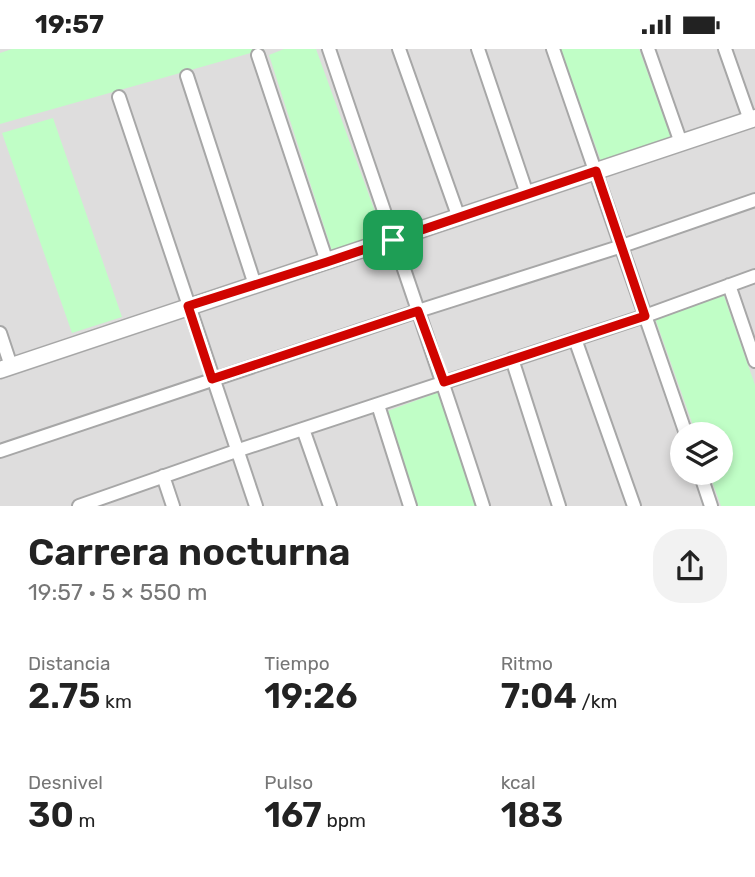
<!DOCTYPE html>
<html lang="es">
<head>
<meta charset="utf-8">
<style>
  body { margin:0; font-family:Rubik,sans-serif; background:#f2f2f2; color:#222; height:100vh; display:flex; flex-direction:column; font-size:26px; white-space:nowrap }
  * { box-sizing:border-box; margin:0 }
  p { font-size:23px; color:#767676 }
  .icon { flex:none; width:38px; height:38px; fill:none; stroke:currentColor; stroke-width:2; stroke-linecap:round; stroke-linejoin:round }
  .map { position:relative; height:457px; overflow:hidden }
  .sheet { display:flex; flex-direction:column; background:#fff; flex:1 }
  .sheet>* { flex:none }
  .controls { position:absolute; left:670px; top:373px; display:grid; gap:14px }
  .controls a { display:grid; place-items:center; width:63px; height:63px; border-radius:50%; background:#fff; box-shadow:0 4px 10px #0003; font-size:35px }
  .pin { position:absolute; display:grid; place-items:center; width:60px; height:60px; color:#fff; margin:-30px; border-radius:14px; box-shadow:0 4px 10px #0006 }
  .round { display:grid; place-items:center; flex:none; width:74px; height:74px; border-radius:28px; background:#f2f2f2 }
  .summary { display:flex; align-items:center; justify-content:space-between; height:119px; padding:0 28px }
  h1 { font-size:38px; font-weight:600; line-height:52px }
  .figures { display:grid; grid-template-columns:repeat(3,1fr); gap:10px; height:119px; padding:7px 28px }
  .figures div { display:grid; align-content:center }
  .figures b { font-size:35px; font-weight:600 }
  .figures small { font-size:19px; font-weight:400 }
  .figures p { font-size:19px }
  .status { display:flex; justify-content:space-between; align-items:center; height:49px; padding:0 35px; background:#fff; direction:ltr }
  .status svg { height:19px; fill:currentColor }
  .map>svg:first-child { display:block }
  .residential { fill:#dedddd; fill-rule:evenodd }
  .park { fill:#c0fec6 }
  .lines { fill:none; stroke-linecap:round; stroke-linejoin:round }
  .minor-casing { stroke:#a7a7a7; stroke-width:16 }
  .tertiary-casing { stroke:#a7a7a7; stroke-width:19 }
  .minor { stroke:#fff; stroke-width:12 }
  .tertiary { stroke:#fff; stroke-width:16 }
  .route-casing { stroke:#fff; stroke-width:14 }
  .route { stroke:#d00400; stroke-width:9 }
</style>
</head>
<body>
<div class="status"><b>19:57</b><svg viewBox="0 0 49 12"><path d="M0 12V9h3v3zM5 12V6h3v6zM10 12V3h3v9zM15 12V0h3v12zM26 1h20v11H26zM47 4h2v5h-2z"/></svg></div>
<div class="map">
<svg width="755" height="457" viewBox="0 0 755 457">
  <rect width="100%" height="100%" fill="#f1eee6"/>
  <path class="residential" d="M0,0H755V457H0ZM682,385H721V424H682Z"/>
  <path class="park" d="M12,0H265L0,75V4Z
    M284,0H316L383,185L332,202L269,6Z
    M560,0H639L672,91L601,112Z
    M53,69L122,268L72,284L2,84Z
    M723,244L755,336V457H721L709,424H721V385H696L655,269Z
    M439,343L477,457H418L385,363Z"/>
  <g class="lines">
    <g class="minor-casing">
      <path id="minor" d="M329,0C380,152 434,304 483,457
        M399,0L459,169
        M478,0L527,145
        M553,0L686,385
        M648,0L681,94
        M725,0L750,71
        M258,6L327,213
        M187,27L255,236
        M119,48L256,457
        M729,236L755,312
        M0,284L11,317
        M575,290L634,457
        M512,310L559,457
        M378,356L410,457
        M303,380L330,457
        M0,402L418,262L622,197L755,151
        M700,424L711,457
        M163,427L173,457
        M79,457L236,402L645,267L755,227"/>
    </g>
    <g class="tertiary-casing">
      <path id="tertiary" d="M0,321L755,69"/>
    </g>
    <use href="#minor" class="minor"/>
    <use href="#tertiary" class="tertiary"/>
  </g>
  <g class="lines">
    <g class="route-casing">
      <path id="route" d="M596,122L645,267L444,333L418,262L212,330L188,257L327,213Z"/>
    </g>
    <use href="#route" class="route"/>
  </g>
</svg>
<div class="controls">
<a><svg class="icon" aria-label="layers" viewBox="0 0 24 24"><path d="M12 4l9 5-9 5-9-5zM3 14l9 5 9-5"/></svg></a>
</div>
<div class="pin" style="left:393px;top:191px;background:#1e9e55"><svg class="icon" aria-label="arrive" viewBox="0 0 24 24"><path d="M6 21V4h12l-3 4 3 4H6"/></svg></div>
</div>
<section class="sheet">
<div class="summary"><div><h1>Carrera nocturna</h1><p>19:57 · 5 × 550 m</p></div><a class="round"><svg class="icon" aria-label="share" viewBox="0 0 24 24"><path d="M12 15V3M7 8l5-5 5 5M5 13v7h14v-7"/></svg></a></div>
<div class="figures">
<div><p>Distancia</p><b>2.75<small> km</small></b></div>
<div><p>Tiempo</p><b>19:26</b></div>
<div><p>Ritmo</p><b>7:04<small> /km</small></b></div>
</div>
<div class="figures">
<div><p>Desnivel</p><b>30<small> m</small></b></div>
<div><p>Pulso</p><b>167<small> bpm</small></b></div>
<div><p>kcal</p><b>183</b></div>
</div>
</section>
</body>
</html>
